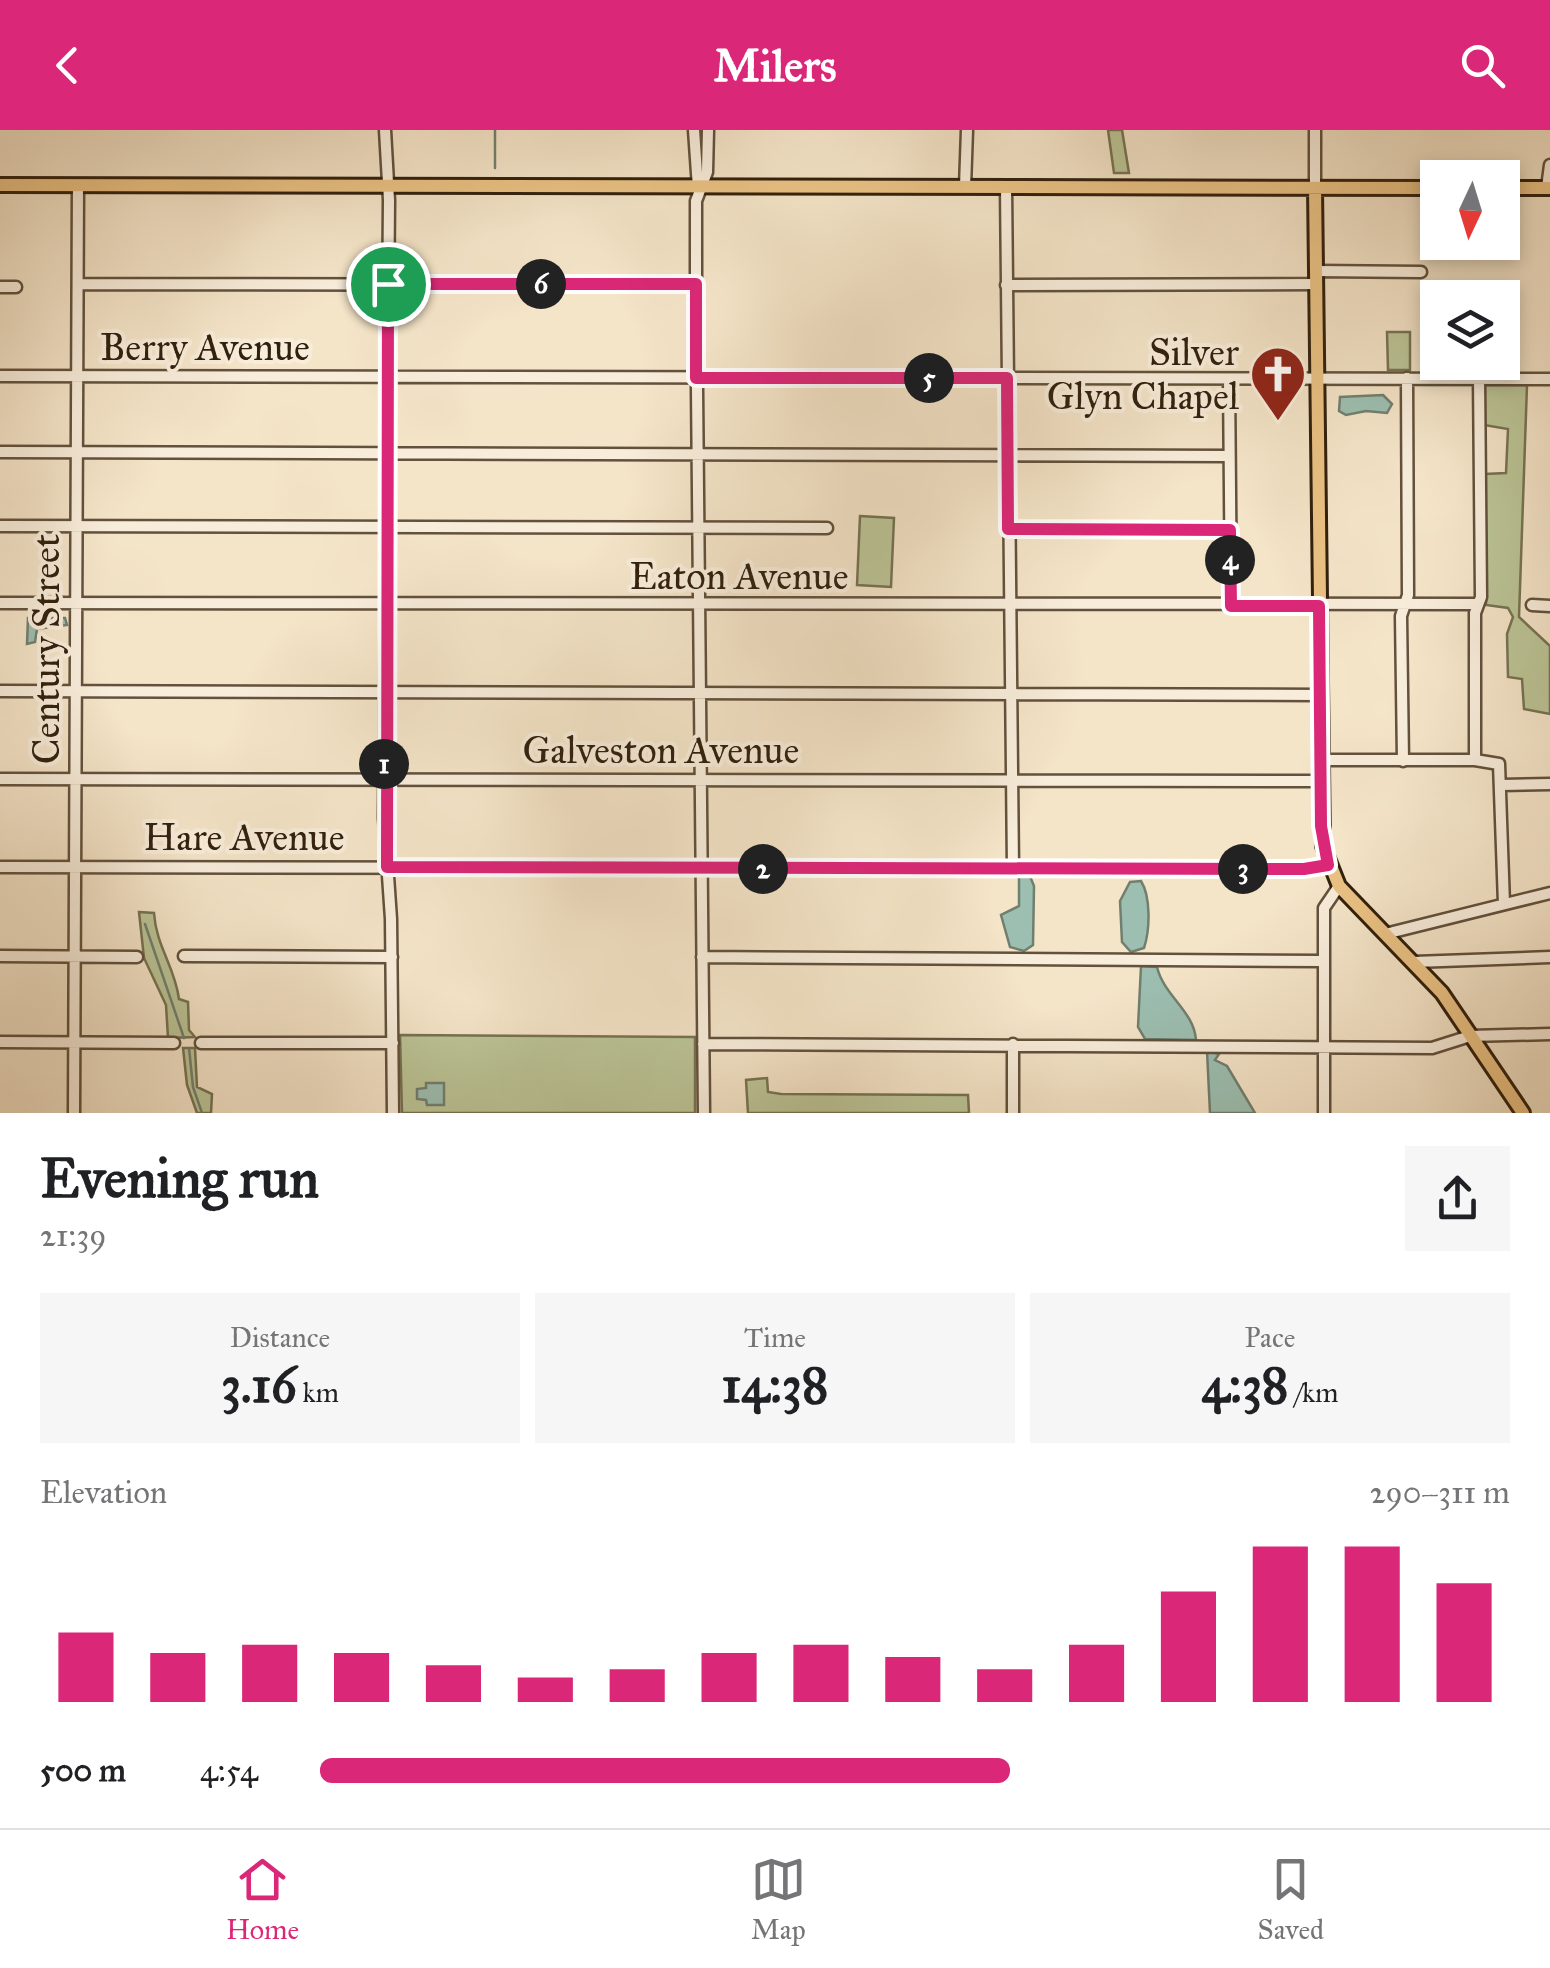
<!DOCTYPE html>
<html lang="en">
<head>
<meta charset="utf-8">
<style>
  body { margin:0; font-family:"IM FELL Great Primer",serif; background:#f6f6f6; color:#202124; height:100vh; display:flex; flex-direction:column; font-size:38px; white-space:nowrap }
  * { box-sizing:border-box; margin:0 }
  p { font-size:32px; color:#757577 }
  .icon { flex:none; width:55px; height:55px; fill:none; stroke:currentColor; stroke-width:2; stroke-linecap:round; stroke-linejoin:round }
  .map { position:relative; height:983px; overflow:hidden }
  .drawer { display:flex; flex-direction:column; background:#fff; flex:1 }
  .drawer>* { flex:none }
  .needle { width:65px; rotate:184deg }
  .fabs { position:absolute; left:1420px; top:30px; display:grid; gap:20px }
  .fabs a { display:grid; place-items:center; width:100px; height:100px; border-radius:0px; background:#fff; box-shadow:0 5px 15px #0003; font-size:50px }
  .pin { position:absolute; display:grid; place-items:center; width:85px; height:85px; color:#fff; margin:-42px; border:5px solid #fff; border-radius:50%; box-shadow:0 2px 10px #0007 }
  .km { position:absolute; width:50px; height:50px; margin:-25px; border-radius:50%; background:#222; color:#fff; font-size:28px; line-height:50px; text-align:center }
  .round { display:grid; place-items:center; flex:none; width:105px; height:105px; border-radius:0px; background:#f6f6f6 }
  .headline { display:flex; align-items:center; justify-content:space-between; height:170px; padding:0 40px }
  h1 { font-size:55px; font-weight:700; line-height:75px }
  .stats { display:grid; grid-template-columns:repeat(3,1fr); gap:15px; height:170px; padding:10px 40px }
  .stats div { display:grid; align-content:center; border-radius:0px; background:#f6f6f6; text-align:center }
  .stats b { font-size:50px; font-weight:700 }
  .stats small { font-size:28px; font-weight:400 }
  .stats p { font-size:28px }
  .chart { height:280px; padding:20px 40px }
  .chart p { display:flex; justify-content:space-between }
  .chart svg { width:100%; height:180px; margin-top:10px; stroke:#db2777; stroke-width:6 }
  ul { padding:0 40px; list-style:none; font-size:32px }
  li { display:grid; grid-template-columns:160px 120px 1fr; align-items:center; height:75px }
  li i { height:25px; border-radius:12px; background:#db2777 }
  header { display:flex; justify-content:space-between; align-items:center; height:130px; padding:0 40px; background:#db2777; color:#fff; font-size:45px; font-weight:700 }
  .tabs { display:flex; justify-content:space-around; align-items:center; height:140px; border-top:2px solid #e0e0e0; background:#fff; font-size:28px; color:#757577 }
  .tabs a { display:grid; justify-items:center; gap:5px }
  .tabs .on { color:#db2777 }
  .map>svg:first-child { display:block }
  .green { fill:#bbc496; stroke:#767252; stroke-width:2.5 }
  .water { fill:#9cbfb1; stroke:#717f6f; stroke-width:2.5 }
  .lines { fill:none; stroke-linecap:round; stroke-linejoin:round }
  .stream { stroke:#717f6f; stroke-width:2.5 }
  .minor-casing { stroke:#62513c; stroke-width:15 }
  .major-casing { stroke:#31200d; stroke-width:18 }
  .minor { stroke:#f8eddb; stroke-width:10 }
  .major { stroke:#eac284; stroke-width:12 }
  .route-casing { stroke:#fff; stroke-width:20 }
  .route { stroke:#db2777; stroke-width:12 }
  .labels { text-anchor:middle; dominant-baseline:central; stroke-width:8; stroke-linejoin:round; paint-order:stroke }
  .street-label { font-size:38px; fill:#31200d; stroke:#f8eddb }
  .poi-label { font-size:38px; fill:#31200d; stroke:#f8eddb; text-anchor:end }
</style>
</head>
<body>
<header><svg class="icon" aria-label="back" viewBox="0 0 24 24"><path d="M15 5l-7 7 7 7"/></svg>Milers<svg class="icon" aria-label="search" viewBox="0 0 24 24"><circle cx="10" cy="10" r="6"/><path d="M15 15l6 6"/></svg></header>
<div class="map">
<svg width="1550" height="983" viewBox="0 0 1550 983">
  <rect width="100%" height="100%" fill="#f4e4c8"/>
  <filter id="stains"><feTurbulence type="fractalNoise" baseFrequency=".002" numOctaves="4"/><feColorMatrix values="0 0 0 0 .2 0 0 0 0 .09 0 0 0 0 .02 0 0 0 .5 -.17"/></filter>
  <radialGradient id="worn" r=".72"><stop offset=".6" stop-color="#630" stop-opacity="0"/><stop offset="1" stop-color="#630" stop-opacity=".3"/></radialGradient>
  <path class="green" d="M1108,0H1122L1129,43H1114Z
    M1387,202H1410V240H1388Z
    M1484,255H1527L1519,487L1550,516V584L1524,579L1522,549L1508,547L1507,504L1513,487L1508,478L1486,475L1485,344L1506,343L1508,299L1484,295Z
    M860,386L894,388L891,457L857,455Z
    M139,782L154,783C156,816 175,837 179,869L188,872L189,900L195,907L168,908L166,875L144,828Z
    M400,905L695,907V983H402Z
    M183,918H195L197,957L212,964L211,983H197L187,955Z
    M767,948L768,962L781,964L968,965L969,983H748L746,950Z"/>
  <path class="water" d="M1383,265L1392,274L1387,283L1366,281L1346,285L1339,281L1340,267Z
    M28,488H65L67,495L37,499L35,512L27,514Z
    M1019,744H1029L1034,756L1033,815L1024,821L1010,817L1001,785L1019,776Z
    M1141,751C1151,767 1150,800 1144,818L1131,822L1122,812L1120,771L1130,752Z
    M1141,836L1157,837C1164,866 1194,881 1196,910L1145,909L1138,897Z
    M1207,921L1219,924L1215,930L1227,936L1255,983H1210Z
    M426,953H444V975H427L426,970L417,969V959L426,958Z"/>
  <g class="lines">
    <path class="stream" d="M495,38V0
      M145,794L184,908
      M189,918L193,957L202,983"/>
    <g class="minor-casing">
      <path id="minor" d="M385,0L389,70L384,688L391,789L393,983
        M694,0L698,58
        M1315,0V58
        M965,57L967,0
        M1006,57L1013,739
        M1547,58L1550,35
        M1316,141L1421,142
        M78,154L696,155
        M1006,155L1316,154
        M0,157H16
        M0,246L1550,249
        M1229,249L1231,476
        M0,322L1229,326
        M0,396L827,398
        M1008,399L1230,400
        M0,473L1478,474
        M1532,475L1550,476
        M0,561L1320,565
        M1321,630H1475L1499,634L1504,774
        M1475,630V483L1481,467L1479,248
        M1403,631L1401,486L1408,465L1407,248
        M0,649L1321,651
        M1502,655L1550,654
        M0,737L1304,739L1328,735
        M1385,804L1550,763
        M0,826L137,827
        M184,826L392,827
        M702,827L1321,831
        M1414,832L1550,827
        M0,912L174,913
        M201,913H393
        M703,914L1432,918L1470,906L1550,904
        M74,983L78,55
        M704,983L696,155V71L707,42L708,0
        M1013,983V914
        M1324,983V778L1339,756"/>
    </g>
    <g class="major-casing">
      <path id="major" d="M0,55L1438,58
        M1315,58L1323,716L1339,756L1442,863L1523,983
        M1502,58H1550"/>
    </g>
    <use href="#minor" class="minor"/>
    <use href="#major" class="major"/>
  </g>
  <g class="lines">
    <g class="route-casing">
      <path id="route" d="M388,154H696V248H1007L1008,399L1230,400L1231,476H1319L1321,696L1328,735L1304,739L387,737Z"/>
    </g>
    <use href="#route" class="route"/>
  </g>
  <defs>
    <g id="church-pin" transform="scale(2.875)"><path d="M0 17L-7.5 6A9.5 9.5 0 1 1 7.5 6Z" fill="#8f2418" stroke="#f8eddb"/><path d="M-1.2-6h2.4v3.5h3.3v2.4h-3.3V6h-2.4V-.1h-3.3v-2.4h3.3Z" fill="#fff"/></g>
  </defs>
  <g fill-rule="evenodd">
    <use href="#church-pin" x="1278" y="244"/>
  </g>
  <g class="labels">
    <g class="street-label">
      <text x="205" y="217">Berry Avenue</text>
      <text x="739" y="446">Eaton Avenue</text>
      <text transform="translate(46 519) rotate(-90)">Century Street</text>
      <text x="661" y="620">Galveston Avenue</text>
      <text x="244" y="707">Hare Avenue</text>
    </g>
    <g class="poi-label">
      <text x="1239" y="222">Silver<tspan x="1239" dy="44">Glyn Chapel</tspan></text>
    </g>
  </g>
  <rect width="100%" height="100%" filter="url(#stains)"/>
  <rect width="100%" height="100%" fill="url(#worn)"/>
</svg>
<div class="fabs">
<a><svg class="needle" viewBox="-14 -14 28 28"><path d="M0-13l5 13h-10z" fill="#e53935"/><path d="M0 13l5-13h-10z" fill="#757577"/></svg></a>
<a><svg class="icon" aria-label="layers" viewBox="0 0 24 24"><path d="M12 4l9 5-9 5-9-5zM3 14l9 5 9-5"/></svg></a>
</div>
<div class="pin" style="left:388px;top:154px;background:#1e9e55"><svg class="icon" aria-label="arrive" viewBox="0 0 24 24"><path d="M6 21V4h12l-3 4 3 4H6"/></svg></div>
<b class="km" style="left:384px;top:634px">1</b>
<b class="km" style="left:763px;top:739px">2</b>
<b class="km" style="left:1243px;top:739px">3</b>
<b class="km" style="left:1230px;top:430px">4</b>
<b class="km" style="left:929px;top:248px">5</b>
<b class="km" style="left:541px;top:154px">6</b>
</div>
<section class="drawer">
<div class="headline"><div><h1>Evening run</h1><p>21:39</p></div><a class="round"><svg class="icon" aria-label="share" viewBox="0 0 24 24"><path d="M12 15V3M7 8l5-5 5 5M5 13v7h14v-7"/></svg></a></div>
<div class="stats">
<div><p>Distance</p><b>3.16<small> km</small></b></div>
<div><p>Time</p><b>14:38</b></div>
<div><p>Pace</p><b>4:38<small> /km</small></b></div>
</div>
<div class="chart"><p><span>Elevation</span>290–311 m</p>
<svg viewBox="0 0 160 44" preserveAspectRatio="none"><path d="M5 44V27M15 44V32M25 44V30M35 44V32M45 44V35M55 44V38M65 44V36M75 44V32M85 44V30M95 44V33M105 44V36M115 44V30M125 44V17M135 44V6M145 44V6M155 44V15"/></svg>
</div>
<ul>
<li><b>500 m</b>4:54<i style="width:58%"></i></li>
</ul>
</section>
<nav class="tabs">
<a class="on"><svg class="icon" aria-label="home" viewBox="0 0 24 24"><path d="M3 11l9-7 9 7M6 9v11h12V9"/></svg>Home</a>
<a><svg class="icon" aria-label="map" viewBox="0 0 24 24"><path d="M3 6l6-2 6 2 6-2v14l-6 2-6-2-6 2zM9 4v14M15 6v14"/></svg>Map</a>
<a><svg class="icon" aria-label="saved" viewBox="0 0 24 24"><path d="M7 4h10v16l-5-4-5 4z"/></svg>Saved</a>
</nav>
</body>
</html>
